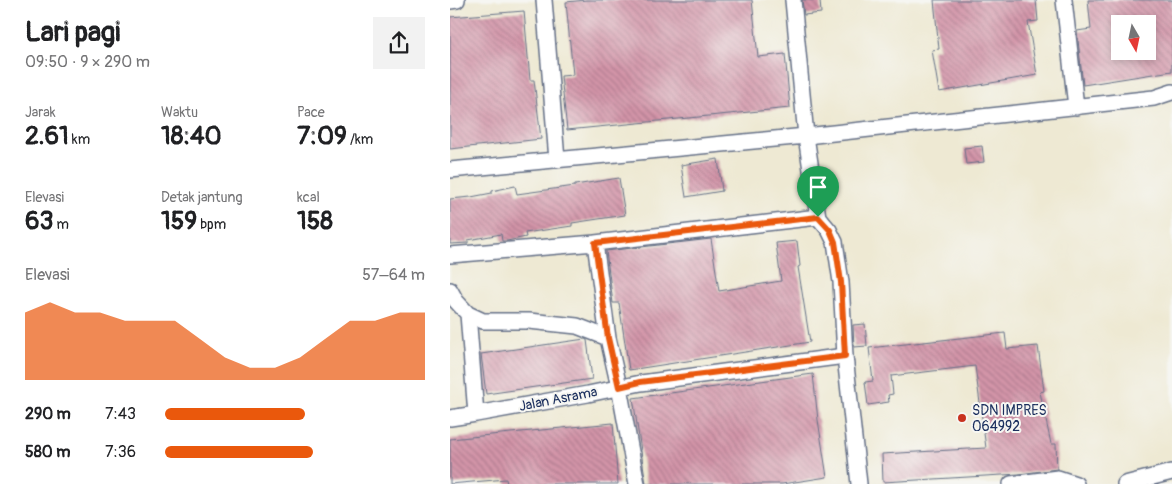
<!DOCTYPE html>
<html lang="id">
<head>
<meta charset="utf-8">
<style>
  body { margin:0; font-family:Pangolin,sans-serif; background:#f2f2f2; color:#202124; height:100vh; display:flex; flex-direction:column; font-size:19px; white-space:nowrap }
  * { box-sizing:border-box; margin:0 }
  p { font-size:16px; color:#757577 }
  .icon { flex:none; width:28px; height:28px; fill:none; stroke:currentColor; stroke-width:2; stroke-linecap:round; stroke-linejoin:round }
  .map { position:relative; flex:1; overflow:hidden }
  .details { display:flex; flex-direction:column; background:#fff; width:450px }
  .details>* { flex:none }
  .needle { width:32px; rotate:171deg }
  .controls { position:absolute; left:661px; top:15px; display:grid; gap:10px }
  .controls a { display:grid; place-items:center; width:45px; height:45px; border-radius:0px; background:#fff; box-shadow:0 2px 8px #0003; font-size:25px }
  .pin { position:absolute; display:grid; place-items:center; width:42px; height:42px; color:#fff; margin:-51px -21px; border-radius:50% 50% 50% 0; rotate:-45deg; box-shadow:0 0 5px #0007 }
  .pin .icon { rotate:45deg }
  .round { display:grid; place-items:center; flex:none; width:52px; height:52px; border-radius:0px; background:#f2f2f2 }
  .headline { display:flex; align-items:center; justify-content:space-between; height:85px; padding:0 25px }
  h1 { font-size:28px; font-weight:700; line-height:38px }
  .figures { display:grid; grid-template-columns:repeat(3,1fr); gap:8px; height:85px; padding:5px 25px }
  .figures div { display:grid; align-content:center }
  .figures b { font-size:25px; font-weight:700 }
  .figures small { font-size:14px; font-weight:400 }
  .figures p { font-size:14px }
  .chart { height:140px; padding:10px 25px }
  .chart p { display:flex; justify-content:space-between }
  .chart svg { width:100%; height:90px; margin-top:5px; fill:#ea580c; opacity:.7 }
  ul { padding:0 25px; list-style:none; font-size:16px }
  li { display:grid; grid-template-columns:80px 60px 1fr; align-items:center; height:38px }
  li i { height:12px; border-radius:6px; background:#ea580c }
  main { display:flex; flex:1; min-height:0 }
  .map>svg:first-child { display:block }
  .building { fill:url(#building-back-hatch); fill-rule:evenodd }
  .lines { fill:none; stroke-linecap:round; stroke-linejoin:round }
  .street-casing { stroke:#657087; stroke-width:18 }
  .street { stroke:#fff; stroke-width:15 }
  .route-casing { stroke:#fff; stroke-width:10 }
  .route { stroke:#ea580c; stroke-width:6 }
  .poi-dot { fill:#c8321e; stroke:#f6f6f2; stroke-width:2 }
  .labels { text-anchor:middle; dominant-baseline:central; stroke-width:4; stroke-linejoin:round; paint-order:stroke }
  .street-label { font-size:14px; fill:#1b2f5e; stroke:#f6f6f2 }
  .poi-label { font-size:14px; fill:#1b2f5e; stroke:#f6f6f2; text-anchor:start }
</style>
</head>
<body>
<main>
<section class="details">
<div class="headline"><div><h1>Lari pagi</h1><p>09:50 · 9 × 290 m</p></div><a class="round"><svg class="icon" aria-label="share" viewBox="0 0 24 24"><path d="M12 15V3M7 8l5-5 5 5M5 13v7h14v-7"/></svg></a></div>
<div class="figures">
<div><p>Jarak</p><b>2.61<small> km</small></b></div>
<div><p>Waktu</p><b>18:40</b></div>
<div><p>Pace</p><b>7:09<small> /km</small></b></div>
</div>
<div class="figures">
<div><p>Elevasi</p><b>63<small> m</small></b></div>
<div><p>Detak jantung</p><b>159<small> bpm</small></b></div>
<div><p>kcal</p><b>158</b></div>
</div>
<div class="chart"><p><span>Elevasi</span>57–64 m</p>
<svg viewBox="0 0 160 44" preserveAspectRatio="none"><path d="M0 44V11L10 6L20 11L30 11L40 15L50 15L60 15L70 24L80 33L90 38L100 38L110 33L120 24L130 15L140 15L150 11L160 11V44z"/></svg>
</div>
<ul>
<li><b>290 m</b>7:43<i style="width:54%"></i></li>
<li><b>580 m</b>7:36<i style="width:57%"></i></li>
</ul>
</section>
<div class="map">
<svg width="722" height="484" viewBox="0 0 722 484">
  <defs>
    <pattern id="building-back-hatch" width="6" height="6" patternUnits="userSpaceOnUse" patternTransform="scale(1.25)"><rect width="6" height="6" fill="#d394a8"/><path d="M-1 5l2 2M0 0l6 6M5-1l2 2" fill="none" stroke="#aa798c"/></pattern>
  </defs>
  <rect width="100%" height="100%" fill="#f6f6f2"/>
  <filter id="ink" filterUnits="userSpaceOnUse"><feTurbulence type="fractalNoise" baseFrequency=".02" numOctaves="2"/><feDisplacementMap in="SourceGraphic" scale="10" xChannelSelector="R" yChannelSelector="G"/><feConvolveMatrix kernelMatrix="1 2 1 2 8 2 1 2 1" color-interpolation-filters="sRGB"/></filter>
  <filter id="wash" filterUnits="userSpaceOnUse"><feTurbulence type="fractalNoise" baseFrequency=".0096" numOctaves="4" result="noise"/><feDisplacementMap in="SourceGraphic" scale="20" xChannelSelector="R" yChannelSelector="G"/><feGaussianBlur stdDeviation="1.12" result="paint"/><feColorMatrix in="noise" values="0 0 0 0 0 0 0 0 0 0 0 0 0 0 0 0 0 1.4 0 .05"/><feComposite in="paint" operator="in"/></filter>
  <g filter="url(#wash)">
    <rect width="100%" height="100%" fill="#eee9d3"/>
    <g id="blocks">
      <path class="building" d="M136,0H302L308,57L335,54L340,108L117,130L111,76L123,75L116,2Z
        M352,0H370L371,13L354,15Z
        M484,0H586L588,21L578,22L587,75L489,92L482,50L489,49Z
        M638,0H722V71L633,85L627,31L641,29ZM670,24H698V51H670Z
        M74,11L80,80H84L91,139L0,149V17Z
        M532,146L534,162L516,164L514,148Z
        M268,159L272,191L236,197L231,165Z
        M169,178L175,215L122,223V226L75,233L76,237L57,241H52L51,234L18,240V243L0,244V199L21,197L42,193V191L65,186L67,194L125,186V185Z
        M261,239L269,291L331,281L326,243L347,241L350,266L348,267L360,342L179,370L169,303H163L156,251Z
        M415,324L417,346L404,347L403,325Z
        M555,333L557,349L588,346L594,391L590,392L601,444H606L607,469L569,474L433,482L432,454L536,448L525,366L441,376L443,394L438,395L439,402L418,405L415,382L423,381L419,348Z
        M135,339L137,340L142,379L36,394L31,354Z
        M363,374L368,420L377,477L332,484H196L183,398Z
        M163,423L168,484H57L56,479L0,484V439Z"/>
    </g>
  </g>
  <g filter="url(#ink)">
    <use href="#blocks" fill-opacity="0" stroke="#657087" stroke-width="1"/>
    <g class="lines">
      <g class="street-casing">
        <path id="street" d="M94,0L107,160
          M343,0L356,136L368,217L379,230L385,242L391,282L395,356L409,484
          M614,0L626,107
          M0,1L7,0
          M0,170L356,136L704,98L722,92
          M145,243L158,338
          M0,255L145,243L368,217
          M0,290L6,301L18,314L33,321H79L127,326L158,338L169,387L187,484
          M18,314L26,414
          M0,418L26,414L138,394L191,383L395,356
          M561,484L608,478L626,484
          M675,484L722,472"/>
      </g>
      <use href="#street" class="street"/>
    </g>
  </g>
  <g class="lines" filter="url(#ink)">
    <g class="route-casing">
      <path id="route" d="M368,217L380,230L385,242L391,282L395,356L190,382L169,387L158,338L145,243Z"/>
    </g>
    <use href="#route" class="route"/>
  </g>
  <circle class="poi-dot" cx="512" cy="418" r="5"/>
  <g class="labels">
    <g class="street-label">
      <text transform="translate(108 399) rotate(-11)">Jalan Asrama</text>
    </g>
    <g class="poi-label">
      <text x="522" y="410">SDN IMPRES<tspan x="522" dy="16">064992</tspan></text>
    </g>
  </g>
</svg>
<div class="controls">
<a><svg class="needle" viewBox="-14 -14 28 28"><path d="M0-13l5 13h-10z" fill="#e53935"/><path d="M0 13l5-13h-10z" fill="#757577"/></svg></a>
</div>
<div class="pin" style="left:368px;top:217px;background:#1e9e55"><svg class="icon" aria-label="arrive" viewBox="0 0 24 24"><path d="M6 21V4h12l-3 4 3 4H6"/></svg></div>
</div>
</main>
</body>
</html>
